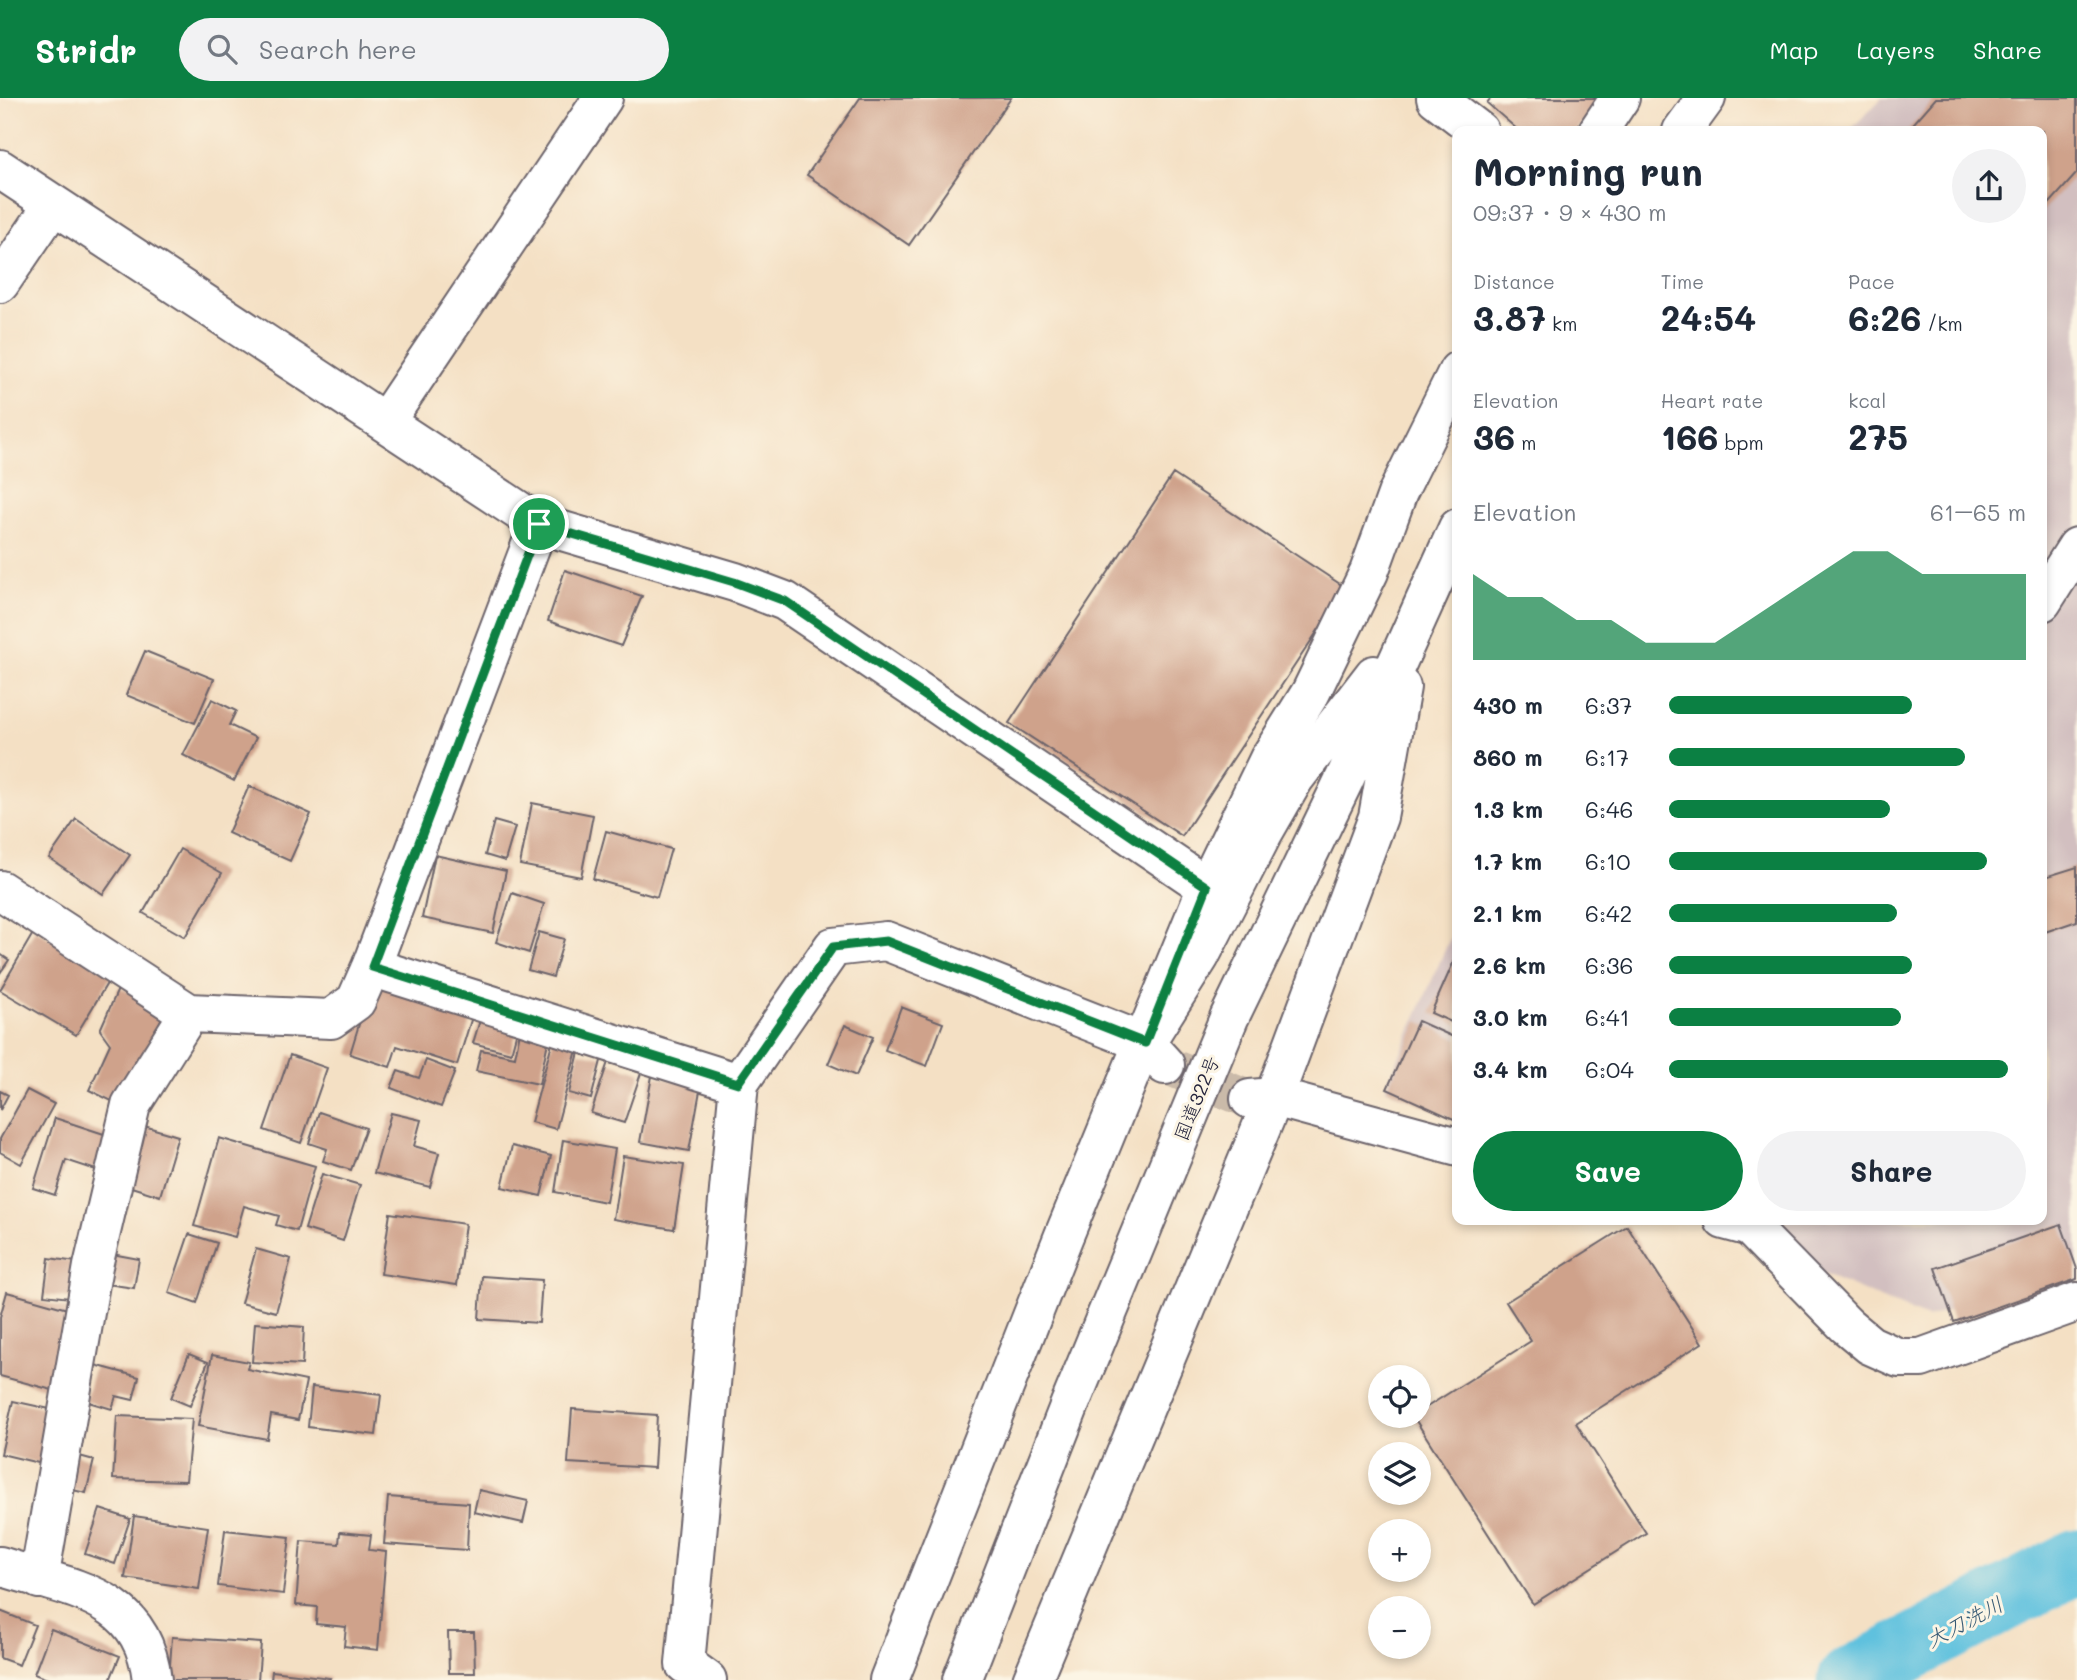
<!DOCTYPE html>
<html lang="en">
<head>
<meta charset="utf-8">
<style>
  body { margin:0; font-family:Mali,"Klee One",sans-serif; background:#f2f2f3; color:#1f2937; height:100vh; display:flex; flex-direction:column; font-size:26px; white-space:nowrap }
  * { box-sizing:border-box; margin:0 }
  p { font-size:23px; color:#747a83 }
  .icon { flex:none; width:38px; height:38px; fill:none; stroke:currentColor; stroke-width:2; stroke-linecap:round; stroke-linejoin:round }
  .map { position:relative; flex:1; overflow:hidden }
  .details { position:absolute; left:1452px; top:28px; width:595px; height:1099px; display:flex; flex-direction:column; background:#fff; border-radius:14px; box-shadow:0 4px 10px #0003 }
  .details>* { flex:none }
  .tools { position:absolute; left:1368px; top:1267px; display:grid; gap:14px }
  .tools a { display:grid; place-items:center; width:63px; height:63px; border-radius:50%; background:#fff; box-shadow:0 4px 10px #0003; font-size:35px }
  .pin { position:absolute; display:grid; place-items:center; width:60px; height:60px; color:#fff; margin:-30px; border:4px solid #fff; border-radius:50%; box-shadow:0 2px 7px #0007 }
  .round { display:grid; place-items:center; flex:none; width:74px; height:74px; border-radius:37px; background:#f2f2f3 }
  .head { display:flex; align-items:center; justify-content:space-between; height:119px; padding:0 21px }
  h1 { font-size:38px; font-weight:800; line-height:52px }
  .stats { display:grid; grid-template-columns:repeat(3,1fr); gap:10px; height:119px; padding:7px 21px }
  .stats div { display:grid; align-content:center }
  .stats b { font-size:35px; font-weight:800 }
  .stats small { font-size:19px; font-weight:400 }
  .stats p { font-size:19px }
  .chart { height:196px; padding:14px 21px }
  .chart p { display:flex; justify-content:space-between }
  .chart svg { width:100%; height:126px; margin-top:7px; fill:#0b8043; opacity:.7 }
  .action { display:flex; gap:14px; margin-top:auto; padding:14px 21px }
  .action a { flex:1; height:80px; border-radius:42px; background:#0b8043; color:#fff; font-size:28px; font-weight:800; line-height:80px; text-align:center }
  .action a+a { background:#f2f2f3; color:#1f2937 }
  ul { padding:0 21px; list-style:none; font-size:23px }
  li { display:grid; grid-template-columns:112px 84px 1fr; align-items:center; height:52px }
  li i { height:18px; border-radius:9px; background:#0b8043 }
  header { display:flex; align-items:center; gap:42px; box-sizing:border-box; height:98px; padding:0 35px; background:#0b8043; color:#fff }
  header strong { font-size:33px }
  nav { display:flex; gap:38px; margin-inline-start:auto; font-size:24px }
  .search { width:490px; height:63px; background:#f2f2f3; display:flex; align-items:center; gap:18px; box-sizing:border-box; padding:0 24px; border-radius:38px; color:#747a83; font-size:26px }
  .map>svg:first-child { display:block }
  .industrial { fill:#d2bfc0 }
  .lines { fill:none; stroke-linecap:round; stroke-linejoin:round }
  .river { stroke:#5fc1de; stroke-width:65 }
  .building { fill:#cfa28b }
  .minor-tunnel { stroke:#cabaa9; stroke-width:38; stroke-dasharray:38 19; stroke-linecap:butt }
  .minor-casing { stroke:#6c646b; stroke-width:42 }
  .highway-casing { stroke:#6c646b; stroke-width:42 }
  .minor { stroke:#fff; stroke-width:38 }
  .highway { stroke:#fff; stroke-width:38 }
  .route-casing { stroke:#fff; stroke-width:14 }
  .route { stroke:#0b8043; stroke-width:9 }
  .labels { text-anchor:middle; dominant-baseline:central; stroke-width:6; stroke-linejoin:round; paint-order:stroke }
  .street-label { font-size:19px; fill:#22223b; stroke:#fcf5e5 }
  .water-label { font-size:21px; font-style:italic; fill:#375a74; stroke:#fcf5e5 }
</style>
</head>
<body>
<header>
<strong>Stridr</strong>
<div class="search"><svg class="icon" aria-label="search" viewBox="0 0 24 24"><circle cx="10" cy="10" r="6"/><path d="M15 15l6 6"/></svg>Search here</div>
<nav><a>Map</a><a>Layers</a><a>Share</a></nav>
</header>
<div class="map">
<svg width="2077" height="1582" viewBox="0 0 2077 1582">
  <rect width="100%" height="100%" fill="#fcf5e5"/>
  <filter id="ink" filterUnits="userSpaceOnUse"><feTurbulence type="fractalNoise" baseFrequency=".0143" numOctaves="2"/><feDisplacementMap in="SourceGraphic" scale="14" xChannelSelector="R" yChannelSelector="G"/><feConvolveMatrix kernelMatrix="1 2 1 2 8 2 1 2 1" color-interpolation-filters="sRGB"/></filter>
  <filter id="wash" filterUnits="userSpaceOnUse"><feTurbulence type="fractalNoise" baseFrequency=".00686" numOctaves="4" result="noise"/><feDisplacementMap in="SourceGraphic" scale="28" xChannelSelector="R" yChannelSelector="G"/><feGaussianBlur stdDeviation="1.57" result="paint"/><feColorMatrix in="noise" values="0 0 0 0 0 0 0 0 0 0 0 0 0 0 0 0 0 1.4 0 .05"/><feComposite in="paint" operator="in"/></filter>
  <g filter="url(#wash)">
    <rect width="100%" height="100%" fill="#f4e0c4"/>
    <path class="industrial" d="M1882,0H2077V1167L1927,1220L1695,1122H2042V33H1849Z
      M1458,822V1022L1385,991Z"/>
    <g class="lines">
      <path class="river" d="M1850,1582L2077,1463"/>
    </g>
    <g id="blocks">
      <path class="building" d="M860,0H1011L909,147L807,77Z
        M1491,0H1603L1575,33H1519L1487,5Z
        M1936,0H2077V75L2042,114V33H1907Z
        M1173,376L1346,490L1182,738L1009,625Z
        M565,472L642,498L621,548L548,523Z
        M145,553L214,581L195,625L126,597Z
        M212,601L236,613L229,627L256,640L234,683L183,657Z
        M249,688L311,716L290,763L228,735Z
        M532,705L593,717L581,779L520,767Z
        M76,721L130,757L103,796L49,760Z
        M494,723L515,729L505,763L485,757Z
        M606,733L671,751L657,799L593,781Z
        M180,751L222,775L185,839L143,815Z
        M435,757L506,773L493,835L422,820Z
        M2077,769V823L2042,835V780Z
        M512,795L544,806L529,855L496,844Z
        M35,832L112,877L76,937L0,892Z
        M539,834L564,841L553,879L528,872Z
        M1458,854V927L1431,915Z
        M0,856L9,862L0,875Z
        M374,877L475,909L457,967L397,948L390,969L350,956Z
        M119,889L166,911L120,1007L89,992L110,946L100,932Z
        M901,909L943,925L927,968L885,952Z
        M481,919L518,929L511,955L473,945Z
        M1418,923L1458,941V1023L1387,991Z
        M845,927L873,939L856,978L828,966Z
        M520,934L549,939L539,986L476,973L481,952L515,959Z
        M553,941L578,948L556,1031L531,1024Z
        M579,954L602,959L591,1001L569,995Z
        M290,957L327,970L301,1045L264,1032Z
        M426,962L455,973L441,1009L391,990L398,973L419,980Z
        M608,964L641,975L624,1025L591,1015Z
        M652,978L701,987L689,1053L640,1044Z
        M27,992L54,1006L21,1066L0,1054V1041Z
        M0,993L8,997L0,1012Z
        M319,1014L366,1030L351,1072L323,1063L327,1051L309,1045Z
        M391,1015L421,1022L414,1048L439,1055L430,1089L374,1075Z
        M55,1020L116,1040L105,1075L66,1062L55,1097L33,1090Z
        M144,1028L178,1038L160,1098L125,1087Z
        M219,1040L315,1068L297,1133L276,1127L279,1118L244,1108L235,1139L194,1128Z
        M563,1042L615,1051L606,1104L555,1094Z
        M512,1048L551,1058L541,1098L502,1089Z
        M623,1058L684,1067L674,1131L613,1121Z
        M322,1076L360,1087L343,1143L305,1131Z
        M390,1115L465,1126L457,1187L381,1176Z
        M2061,1126L2077,1171V1181L1954,1224L1935,1170Z
        M1627,1128L1702,1245L1576,1325L1646,1435L1533,1506L1413,1318H1419V1314L1531,1243L1506,1204Z
        M189,1136L217,1145L197,1205L169,1195Z
        M256,1151L291,1161L276,1214L241,1205Z
        M112,1156L139,1161L134,1190L107,1186Z
        M49,1160L83,1165L78,1201L44,1197Z
        M482,1178L542,1182L539,1225L479,1221Z
        M7,1194L78,1214L56,1293L0,1278V1219Z
        M255,1225L304,1229L302,1267L252,1264Z
        M189,1256L208,1264L190,1308L171,1300Z
        M212,1257L249,1264L247,1271L306,1283L298,1322L271,1317L267,1341L198,1328Z
        M95,1267L139,1279L133,1302L116,1298L112,1311L85,1303Z
        M312,1289L381,1297L376,1337L308,1329Z
        M13,1303L59,1313L47,1367L1,1356Z
        M572,1311L657,1317L654,1370L568,1365Z
        M117,1318L192,1321L186,1383L113,1381Z
        M72,1356L94,1362L86,1395L64,1390Z
        M479,1392L528,1403L523,1425L474,1414Z
        M388,1399L469,1405L467,1452L384,1446Z
        M100,1411L130,1421L115,1466L85,1456Z
        M134,1418L208,1429L199,1491L125,1480Z
        M225,1432L290,1439L283,1496L218,1488Z
        M340,1434L371,1437L369,1452L386,1454L378,1552L344,1548L346,1529L316,1526L317,1509L296,1507L301,1443L339,1446Z
        M0,1513L35,1527L19,1567L0,1560Z
        M51,1531L120,1558L110,1582H50L34,1576Z
        M448,1534H474L475,1575H449Z
        M172,1539L261,1545L258,1582H169Z
        M272,1573L330,1580L329,1582H271Z"/>
    </g>
  </g>
  <g filter="url(#ink)">
    <use href="#blocks" fill-opacity="0" stroke="#6c646b" stroke-width="2"/>
    <g class="lines">
      <path class="minor-tunnel" d="M1165,967L1248,1001"/>
      <g class="minor-casing">
        <path id="minor" d="M1436,0L1479,33
          M1598,33L1620,0
          M0,71L539,426L735,484L785,503L1207,789L1063,1140L889,1582
          M0,185L53,107
          M385,324L603,0
          M2042,504L2077,449
          M1207,789L1269,661L1311,594L1369,474L1398,394L1458,273
          M0,792L189,915L331,921L356,903L371,869L539,426
          M371,869L739,985
          M1250,1001L1274,999L1458,1049
          M1724,1122L1750,1129L1846,1227L1870,1247L1899,1260H1921L2077,1204
          M0,1468C70,1491 143,1495 152,1582
          M39,1481L93,1168L131,1007L189,915
          M707,1582L685,1566L739,985L833,849L886,843L1145,945L1165,967
          M1032,1582L1274,999"/>
      </g>
      <g class="highway-casing">
        <path id="highway" d="M1682,33L1706,0
          M1145,945L1200,858L1263,735L1294,681L1374,577
          M1274,999L1378,719L1401,589
          M962,1582L1070,1306L1229,920L1345,680L1458,430"/>
      </g>
      <use href="#minor" class="minor"/>
      <use href="#highway" class="highway"/>
    </g>
  </g>
  <g class="lines" filter="url(#ink)">
    <g class="route-casing">
      <path id="route" d="M539,426L734,484L785,503L1207,789L1145,945L886,843L833,849L738,985L372,869Z"/>
    </g>
    <use href="#route" class="route"/>
  </g>
  <g class="labels">
    <g class="street-label">
      <text transform="translate(1196 1000) rotate(-68)">国道322号</text>
    </g>
    <g class="water-label">
      <text transform="translate(1964 1523) rotate(-28)">大刀洗川</text>
    </g>
  </g>
</svg>
<div class="tools">
<a><svg class="icon" aria-label="locate" viewBox="0 0 24 24"><circle cx="12" cy="12" r="6"/><path d="M12 2v4M12 18v4M2 12h4M18 12h4"/></svg></a>
<a><svg class="icon" aria-label="layers" viewBox="0 0 24 24"><path d="M12 4l9 5-9 5-9-5zM3 14l9 5 9-5"/></svg></a>
<a>+</a>
<a>−</a>
</div>
<div class="pin" style="left:539px;top:426px;background:#1e9e55"><svg class="icon" aria-label="arrive" viewBox="0 0 24 24"><path d="M6 21V4h12l-3 4 3 4H6"/></svg></div>
<section class="details">
<div class="head"><div><h1>Morning run</h1><p>09:37 · 9 × 430 m</p></div><a class="round"><svg class="icon" aria-label="share" viewBox="0 0 24 24"><path d="M12 15V3M7 8l5-5 5 5M5 13v7h14v-7"/></svg></a></div>
<div class="stats">
<div><p>Distance</p><b>3.87<small> km</small></b></div>
<div><p>Time</p><b>24:54</b></div>
<div><p>Pace</p><b>6:26<small> /km</small></b></div>
</div>
<div class="stats">
<div><p>Elevation</p><b>36<small> m</small></b></div>
<div><p>Heart rate</p><b>166<small> bpm</small></b></div>
<div><p>kcal</p><b>275</b></div>
</div>
<div class="chart"><p><span>Elevation</span>61–65 m</p>
<svg viewBox="0 0 160 44" preserveAspectRatio="none"><path d="M0 44V14L10 22L20 22L30 30L40 30L50 38L60 38L70 38L80 30L90 22L100 14L110 6L120 6L130 14L140 14L150 14L160 14V44z"/></svg>
</div>
<ul>
<li><b>430 m</b>6:37<i style="width:68%"></i></li>
<li><b>860 m</b>6:17<i style="width:83%"></i></li>
<li><b>1.3 km</b>6:46<i style="width:62%"></i></li>
<li><b>1.7 km</b>6:10<i style="width:89%"></i></li>
<li><b>2.1 km</b>6:42<i style="width:64%"></i></li>
<li><b>2.6 km</b>6:36<i style="width:68%"></i></li>
<li><b>3.0 km</b>6:41<i style="width:65%"></i></li>
<li><b>3.4 km</b>6:04<i style="width:95%"></i></li>
</ul>
<div class="action"><a>Save</a><a>Share</a></div>
</section>
</div>
</body>
</html>
